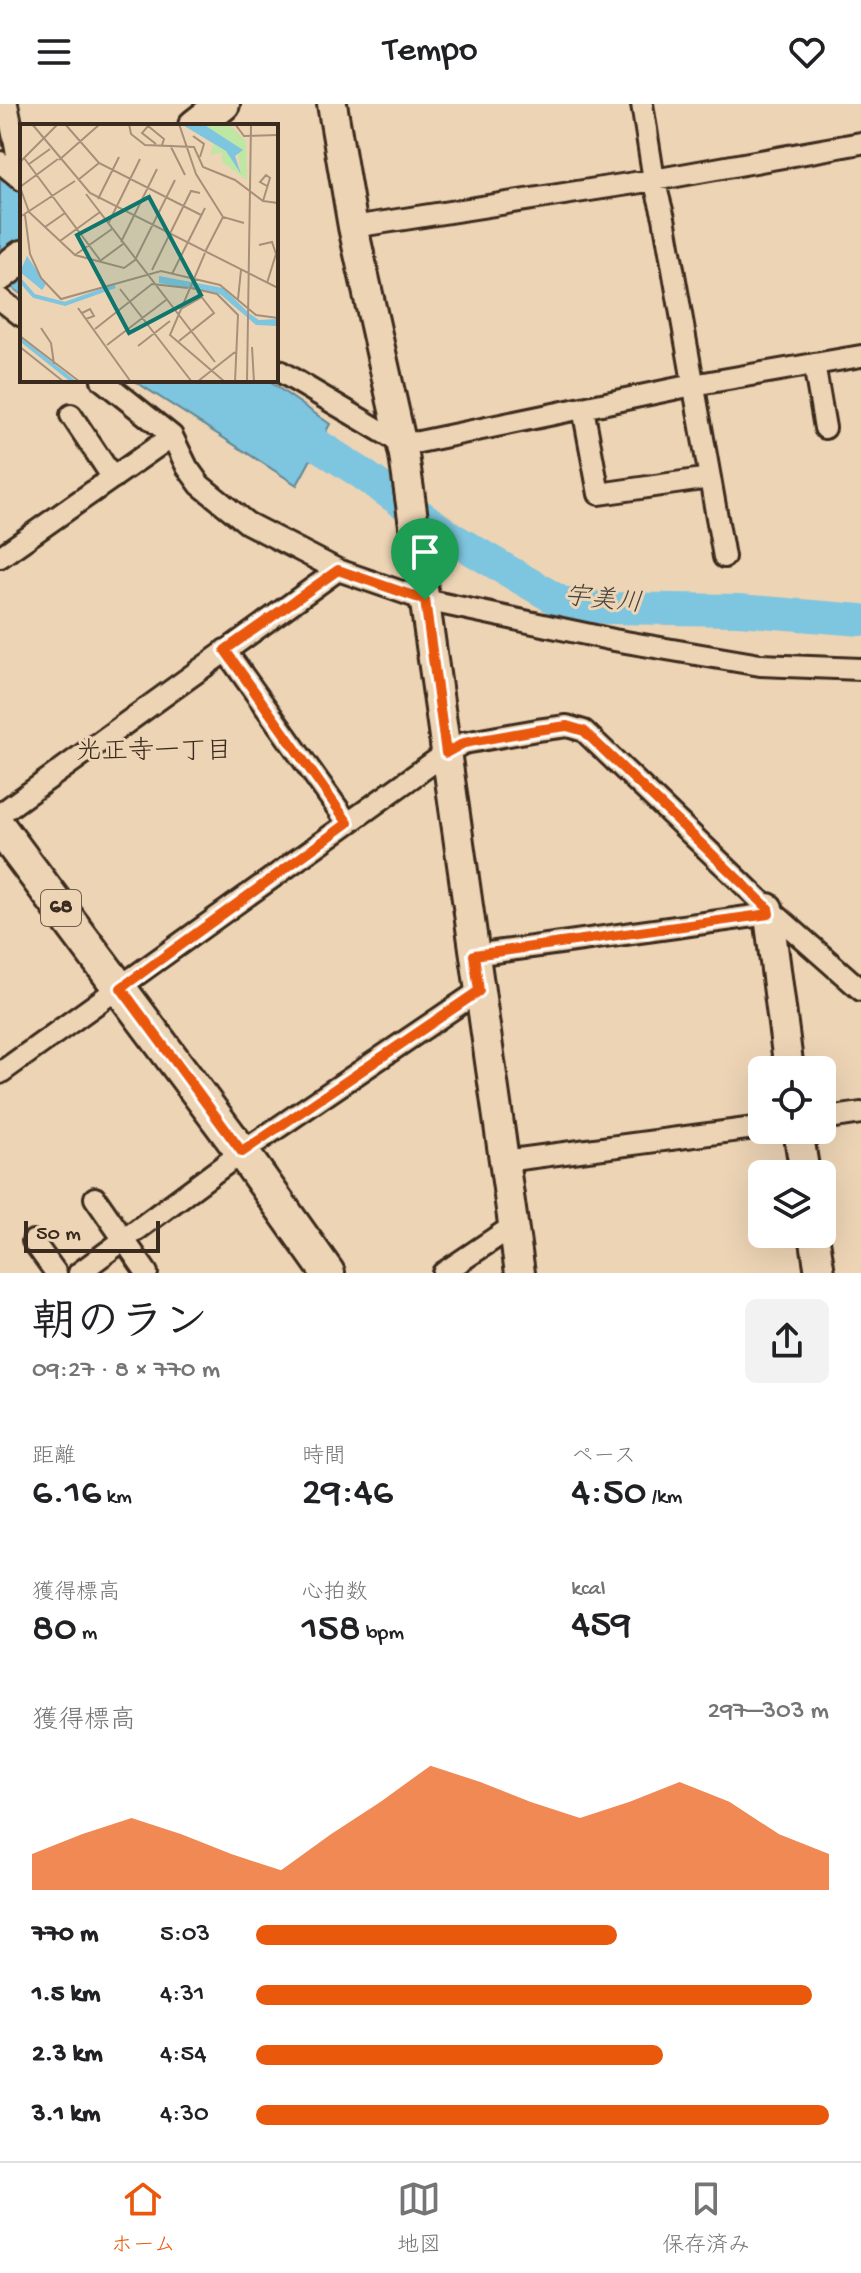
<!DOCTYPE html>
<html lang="ja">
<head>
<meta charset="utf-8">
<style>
  body { margin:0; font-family:"Gochi Hand","Klee One",sans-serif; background:#f2f2f2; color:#202124; height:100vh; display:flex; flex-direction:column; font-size:30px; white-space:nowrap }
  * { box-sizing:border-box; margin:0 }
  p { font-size:26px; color:#757577 }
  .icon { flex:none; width:44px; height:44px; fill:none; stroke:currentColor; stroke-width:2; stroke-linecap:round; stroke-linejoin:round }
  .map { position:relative; height:1169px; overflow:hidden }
  .details { display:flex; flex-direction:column; background:#fff; flex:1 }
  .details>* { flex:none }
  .tools { position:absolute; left:748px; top:952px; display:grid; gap:16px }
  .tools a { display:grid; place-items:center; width:88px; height:88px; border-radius:12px; background:#fff; box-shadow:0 8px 32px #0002; font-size:40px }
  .scale { position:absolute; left:24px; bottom:20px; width:136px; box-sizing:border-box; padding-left:8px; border:4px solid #3b2a1e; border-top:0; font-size:22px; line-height:28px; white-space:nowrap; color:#3b2a1e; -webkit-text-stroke:6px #edd4b5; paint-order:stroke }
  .pin { position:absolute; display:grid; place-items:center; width:68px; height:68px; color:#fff; margin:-82px -34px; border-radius:50% 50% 50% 0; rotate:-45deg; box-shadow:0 0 8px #0007 }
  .pin .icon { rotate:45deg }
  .round { display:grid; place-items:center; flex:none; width:84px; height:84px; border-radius:12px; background:#f2f2f2 }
  .headline { display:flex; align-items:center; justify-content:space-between; height:136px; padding:0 32px }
  h1 { font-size:44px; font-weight:600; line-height:60px }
  .stats { display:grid; grid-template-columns:repeat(3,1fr); gap:12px; height:136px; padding:8px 32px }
  .stats div { display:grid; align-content:center }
  .stats b { font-size:40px; font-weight:600 }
  .stats small { font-size:22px; font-weight:400 }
  .stats p { font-size:22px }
  .chart { height:224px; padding:16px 32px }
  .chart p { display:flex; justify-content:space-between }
  .chart svg { width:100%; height:144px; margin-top:8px; fill:#ea580c; opacity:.7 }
  ul { padding:0 32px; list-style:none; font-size:26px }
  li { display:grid; grid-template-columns:128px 96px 1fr; align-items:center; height:60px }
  li i { height:20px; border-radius:10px; background:#ea580c }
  header { display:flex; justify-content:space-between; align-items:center; height:104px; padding:0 32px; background:#fff; font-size:36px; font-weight:600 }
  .menu { display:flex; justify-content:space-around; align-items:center; height:112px; border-top:2px solid #e0e0e0; background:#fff; font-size:22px; color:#757577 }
  .menu a { display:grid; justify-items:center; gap:4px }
  .menu .on { color:#ea580c }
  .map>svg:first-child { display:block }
  .water { fill:#7ec5df; stroke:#638792; stroke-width:2 }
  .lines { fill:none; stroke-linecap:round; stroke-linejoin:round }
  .river { stroke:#7ec5df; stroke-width:32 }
  .street-casing { stroke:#3b2a1e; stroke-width:26 }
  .secondary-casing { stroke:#3b2a1e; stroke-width:34 }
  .primary-casing { stroke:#3b2a1e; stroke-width:38 }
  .street { stroke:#edd4b5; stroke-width:20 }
  .secondary { stroke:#edd4b5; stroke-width:28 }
  .primary { stroke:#edd4b5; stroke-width:32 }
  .route-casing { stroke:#fff; stroke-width:16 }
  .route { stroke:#ea580c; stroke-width:10 }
  .labels { text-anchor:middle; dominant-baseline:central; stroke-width:6; stroke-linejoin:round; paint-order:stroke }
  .shield { fill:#edd4b5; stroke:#705d4b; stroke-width:2 }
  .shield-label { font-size:22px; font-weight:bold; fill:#3b2a1e }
  .water-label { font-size:26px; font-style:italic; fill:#45413b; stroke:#edd4b5 }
  .neighbourhood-label { font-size:26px; fill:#3b2a1e; stroke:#edd4b5 }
  .inset-river { fill:none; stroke:#7ec5df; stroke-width:4 }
  .inset-road { fill:none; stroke:#a69079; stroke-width:2 }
  .view { fill:#0f766e; fill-opacity:0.15; stroke:#0f766e; stroke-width:4 }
  .inset-edge { fill:none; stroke:#3b2a1e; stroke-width:4 }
</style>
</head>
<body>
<header><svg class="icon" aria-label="menu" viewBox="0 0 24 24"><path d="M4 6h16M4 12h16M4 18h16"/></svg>Tempo<svg class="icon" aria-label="heart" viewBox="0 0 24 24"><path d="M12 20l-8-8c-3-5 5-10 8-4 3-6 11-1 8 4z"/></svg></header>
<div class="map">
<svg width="861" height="1169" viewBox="0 0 861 1169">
  <rect width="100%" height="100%" fill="#edd4b5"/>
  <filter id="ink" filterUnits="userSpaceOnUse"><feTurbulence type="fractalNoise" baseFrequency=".0125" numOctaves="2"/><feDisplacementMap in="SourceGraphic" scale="16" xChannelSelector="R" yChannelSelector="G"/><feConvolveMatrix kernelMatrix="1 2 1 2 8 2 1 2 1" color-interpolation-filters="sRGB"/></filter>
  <g filter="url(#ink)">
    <path class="water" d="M0,72L22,90V191L0,174Z
      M133,276H267L330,320L297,381Z"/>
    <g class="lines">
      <path class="river" d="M217,276L361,369L452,434L561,498L605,504L739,506L861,516"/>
      <g class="street-casing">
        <path id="street" d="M7,0L18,55
          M642,0L654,76L664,114L724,453
          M0,58L22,76
          M353,123L654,76L861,39
          M0,195L22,212
          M814,260L825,324
          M276,265L401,339L419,338L693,281L861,252
          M102,276L172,332L187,363L200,381L247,419L338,466L425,496L614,536L760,561L861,565
          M583,304L599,390L710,374
          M71,311L113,374
          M0,453L172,332
          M225,546L348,719
          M0,710L338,466
          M474,851L769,810
          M0,969L446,649L464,639L537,626L567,622L584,627L768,804L861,886
          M822,1015L861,1009
          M504,1057L762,1023
          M95,1094L147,1169
          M33,1137L56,1169
          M79,1169L242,1048L479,887
          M443,1169L513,1122"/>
      </g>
      <g class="secondary-casing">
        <path id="secondary" d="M332,0L353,123L404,351L520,1169
          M768,804L789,966
          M798,1026L805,1070
          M814,1130L820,1169"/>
      </g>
      <g class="primary-casing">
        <path id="primary" d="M195,22L223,0
          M0,170L22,153
          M0,724L242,1048L328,1169"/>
      </g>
      <use href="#street" class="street"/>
      <use href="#secondary" class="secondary"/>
      <use href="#primary" class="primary"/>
    </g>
  </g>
  <g class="lines" filter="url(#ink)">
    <g class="route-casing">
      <path id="route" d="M338,466L425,496L446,649L464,639L537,626L567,622L584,627L768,804L769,810L474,851L479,887L242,1048L121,884L348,719L225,546Z"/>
    </g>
    <use href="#route" class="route"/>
  </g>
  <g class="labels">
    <rect class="shield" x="41" y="786" width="40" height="36" rx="6"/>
    <g class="shield-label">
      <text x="61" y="804">68</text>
    </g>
    <g class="water-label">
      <text transform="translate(603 498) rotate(6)">宇美川</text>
    </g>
    <g class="neighbourhood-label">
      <text x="154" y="649">光正寺一丁目</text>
    </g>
  </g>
  <g transform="translate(20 20)">
    <rect width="258" height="258" fill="#edd4b5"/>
    <path d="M183,0H208L226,17L227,56L202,38V28L191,31L193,20L206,27L221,50L218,28Z" fill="#bde7a3"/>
    <path d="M161,0H183L223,26L215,32L221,50L206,27ZM7,132L26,160L22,166L0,148ZM139,152L203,164L230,190L239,196L258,195V202L236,201L200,170L139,159Z" fill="#7ec5df"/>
    <path class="inset-river" d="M0,156L14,172L45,180L95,162M0,215L54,258"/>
    <path class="inset-road" d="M12,0L70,69L258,164M45,0L79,39L181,91M109,0L111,10L125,21L174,23L183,43L215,56L243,77L258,79M159,0L176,50L203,93L224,99M215,0L224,12L258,11M173,12L184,20L180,33M136,20L122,9L128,2L144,15L142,21M150,21L165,51M4,34L80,136M39,36L80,0M0,38L38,0M9,40L30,25M58,56L79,39M0,63L9,88L55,131L104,144L115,136L155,56M0,63L38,35M66,70L195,238M78,75L99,33M243,77L250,54L246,51L240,58L247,62M5,91L10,130L21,154L41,175L141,147L200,161L236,191L258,194M0,93L55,57M88,100L120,35M25,103L45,89M40,117L80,88M101,118L137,45M239,121L252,118L256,130L247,159M185,128L203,93M185,129L150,211L205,258M55,131L92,105M80,137L103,120M132,146L171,67L180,69M152,150L185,84M171,164L197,170L218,191L215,258M100,165L172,258M218,175L221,146M58,184L111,258M161,185L182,173M62,189L70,185L74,192L66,195M21,204L31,219L34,240M75,205L132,160L168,164M0,212L60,258M159,217L194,189L177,167M87,221L146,176M118,222L150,197M0,223L44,258M232,223L234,258M177,258L215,228M227,258L231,0"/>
    <path class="view" d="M129,73L181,171L109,209L57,111Z"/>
    <rect width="258" height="258" class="inset-edge"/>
  </g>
</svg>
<div class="tools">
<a><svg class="icon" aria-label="locate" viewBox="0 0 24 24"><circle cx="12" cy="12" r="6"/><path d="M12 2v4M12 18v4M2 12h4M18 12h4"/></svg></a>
<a><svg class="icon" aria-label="layers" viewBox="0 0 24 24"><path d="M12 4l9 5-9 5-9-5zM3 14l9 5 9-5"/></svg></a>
</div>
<div class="scale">50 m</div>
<div class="pin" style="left:425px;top:496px;background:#1e9e55"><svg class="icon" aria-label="arrive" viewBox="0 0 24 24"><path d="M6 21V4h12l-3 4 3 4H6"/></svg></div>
</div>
<section class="details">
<div class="headline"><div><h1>朝のラン</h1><p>09:27 · 8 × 770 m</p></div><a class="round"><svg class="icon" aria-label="share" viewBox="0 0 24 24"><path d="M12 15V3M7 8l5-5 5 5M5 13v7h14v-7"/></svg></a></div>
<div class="stats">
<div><p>距離</p><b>6.16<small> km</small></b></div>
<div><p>時間</p><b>29:46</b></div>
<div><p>ペース</p><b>4:50<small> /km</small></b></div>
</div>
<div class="stats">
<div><p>獲得標高</p><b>80<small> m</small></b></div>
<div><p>心拍数</p><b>158<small> bpm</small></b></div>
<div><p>kcal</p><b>459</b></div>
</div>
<div class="chart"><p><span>獲得標高</span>297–303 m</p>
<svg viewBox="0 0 160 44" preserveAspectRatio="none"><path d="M0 44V33L10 27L20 22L30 27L40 33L50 38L60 27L70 17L80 6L90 11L100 17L110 22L120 17L130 11L140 17L150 27L160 33V44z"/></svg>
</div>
<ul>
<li><b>770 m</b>5:03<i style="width:63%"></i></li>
<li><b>1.5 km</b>4:31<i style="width:97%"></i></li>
<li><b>2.3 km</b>4:54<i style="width:71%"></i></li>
<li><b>3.1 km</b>4:30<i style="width:100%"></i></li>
</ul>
</section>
<nav class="menu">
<a class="on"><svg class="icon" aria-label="home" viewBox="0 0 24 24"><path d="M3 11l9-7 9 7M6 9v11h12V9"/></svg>ホーム</a>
<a><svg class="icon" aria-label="map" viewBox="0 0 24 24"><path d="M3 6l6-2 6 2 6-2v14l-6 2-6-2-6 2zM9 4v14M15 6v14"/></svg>地図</a>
<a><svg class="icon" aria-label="saved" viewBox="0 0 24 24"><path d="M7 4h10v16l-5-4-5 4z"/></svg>保存済み</a>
</nav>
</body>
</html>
